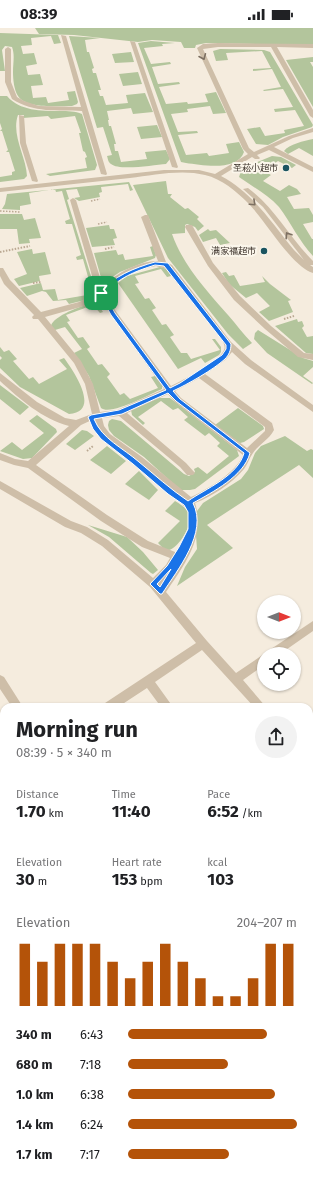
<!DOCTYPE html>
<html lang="en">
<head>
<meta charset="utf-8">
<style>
  body { margin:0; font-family:"Fira Sans","Noto Sans SC",sans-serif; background:#f2f2f2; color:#202124; height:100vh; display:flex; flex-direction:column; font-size:15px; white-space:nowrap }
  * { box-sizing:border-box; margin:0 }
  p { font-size:13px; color:#757577 }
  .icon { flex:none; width:22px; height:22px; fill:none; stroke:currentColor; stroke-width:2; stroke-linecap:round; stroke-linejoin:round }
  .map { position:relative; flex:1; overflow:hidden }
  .sheet { position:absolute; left:0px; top:675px; width:313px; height:474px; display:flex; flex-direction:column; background:#fff; border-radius:12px 12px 0 0; box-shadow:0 1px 3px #0004 }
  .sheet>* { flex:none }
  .needle { width:26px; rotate:90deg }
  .fabs { position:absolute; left:257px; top:567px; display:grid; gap:8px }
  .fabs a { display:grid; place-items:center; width:44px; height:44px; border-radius:50%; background:#fff; box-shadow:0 1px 3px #0004; font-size:20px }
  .pin { position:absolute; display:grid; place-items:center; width:34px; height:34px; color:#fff; margin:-17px; border-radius:8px; box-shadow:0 2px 6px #0006 }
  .round { display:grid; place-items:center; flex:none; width:42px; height:42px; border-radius:21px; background:#f2f2f2 }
  .headline { display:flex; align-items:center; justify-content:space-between; height:68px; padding:0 16px }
  h1 { font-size:22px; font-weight:700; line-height:30px }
  .figures { display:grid; grid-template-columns:repeat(3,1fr); gap:6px; height:68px; padding:4px 16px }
  .figures div { display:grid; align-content:center }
  .figures b { font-size:17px; font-weight:700 }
  .figures small { font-size:11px; font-weight:400 }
  .figures p { font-size:11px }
  .chart { height:112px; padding:8px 16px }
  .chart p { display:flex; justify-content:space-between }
  .chart svg { width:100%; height:72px; margin-top:4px; stroke:#b45309; stroke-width:6 }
  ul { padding:0 16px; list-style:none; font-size:13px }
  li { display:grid; grid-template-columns:64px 48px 1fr; align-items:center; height:30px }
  li i { height:10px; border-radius:5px; background:#b45309 }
  .status { display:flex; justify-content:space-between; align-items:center; height:28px; padding:0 20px; background:#fff; direction:ltr }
  .status svg { height:11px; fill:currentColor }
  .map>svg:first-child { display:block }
  .green { fill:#b3c59c }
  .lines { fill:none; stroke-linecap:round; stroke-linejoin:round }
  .path-far1 { stroke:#baa892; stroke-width:1.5; stroke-dasharray:1.5 1.5; stroke-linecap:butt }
  .path { stroke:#baa892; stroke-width:2; stroke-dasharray:1.5 1.5; stroke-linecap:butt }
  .minor { fill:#cebea8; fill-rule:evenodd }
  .oneway { stroke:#7d7062 }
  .route { fill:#1a73e8; stroke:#fff; fill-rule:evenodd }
  .poi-dot { fill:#1a5460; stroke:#fbf6eb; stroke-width:1.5 }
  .labels { text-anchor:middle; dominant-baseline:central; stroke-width:4; stroke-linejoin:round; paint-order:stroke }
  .far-poi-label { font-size:9px; fill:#3a3029; stroke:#fbf6eb; text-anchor:end }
</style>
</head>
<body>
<div class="status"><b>08:39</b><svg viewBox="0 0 49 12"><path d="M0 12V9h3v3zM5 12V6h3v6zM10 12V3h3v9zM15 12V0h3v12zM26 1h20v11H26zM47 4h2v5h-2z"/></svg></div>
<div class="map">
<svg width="313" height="1149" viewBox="0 0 313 1149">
  <rect width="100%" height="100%" fill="#f5ecde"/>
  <path class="green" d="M35,0H313V17L206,15L196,17L195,20H184L181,14L152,12L138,14L74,7L39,6Z
    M0,5L58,7L61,15L54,16L51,8L31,10L32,17L21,18L23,26L34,25L37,36L26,38L28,47L40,46L43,57L31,58L33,70L46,69L48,75L69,72L67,64L75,63L78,74L77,76L72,78C59,78 26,81 18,68C14,62 13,51 13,44C13,35 15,27 12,19L5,18L2,22L5,43H0Z
    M69,8L100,10L85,12L87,24H89L94,40L92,41L93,45H96L101,62H98L100,68H103L106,77L128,75L126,67L145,65L153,84L133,86L131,80L107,83L109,92H108L109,98H111L116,116H114L115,123H118L121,134L147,131L145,124L166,122L170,131L166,136C154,137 119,143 111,136C108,134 108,131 107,128L112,127L103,99L97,100Z
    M151,13L175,15L162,16L163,18L144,20L151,36L170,34L171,36L152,39L158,56L179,54L180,56L159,59L166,76L187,74L188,76L208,74L205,66L216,64L226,85L213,86L210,78L187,81L188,84L171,86L178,104L197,103L198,105L178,107L186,127L207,125L209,128L229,125L226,116L239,114L244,124C237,144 202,137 186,135L181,134L138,15Z
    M220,21L264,22L270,24L313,97L312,99L283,109L268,117L256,116L247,101L260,99L265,108L285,105L284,102L304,98L295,82L275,84L274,81L293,79L283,61L264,63L263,62L281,59L272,41L253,43V41L271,40L262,23L226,25L228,32L216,33L213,23Z
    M131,24L134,34L115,35L112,26Z
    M313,29V34H310L313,39V79L286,32Z
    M138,44L142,56L123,58L119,46Z
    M0,68H7C20,83 41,83 60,83C68,83 75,83 82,86L97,137L95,142L50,148L46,146L87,140L85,130L87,129L85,124L83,123L79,105H81L75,88L51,91L48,88L23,90L24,87H18C11,107 26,128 27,148L24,151L0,154V149L12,147V144L15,143L9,124H6L8,122L2,103H0L2,101L0,95Z
    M157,97L162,109L141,111L137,99Z
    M313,111V128L299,120L288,126L284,123C289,116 304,113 313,111Z
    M272,128L281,129L296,137L292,140L278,133L264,143L271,147L263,153L280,163L289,157L297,161L301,166L287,169L294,181L309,180L313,187V194L303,196L312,211H313V228C299,213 291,195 279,179C268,167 253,159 239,149L241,143L255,135Z
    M166,153L168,166H172L170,169L185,181L188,180L199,189L197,191L204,198L198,203L195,199L187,196L185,197V205L172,206C183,237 206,262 228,287C236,296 244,307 252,315L243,321L228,306L168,230L133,157Z
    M129,154L133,162L130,163L128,156L101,159L102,164L99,165L100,169L79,173L74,170L80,169L77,161L66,162L69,171L67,172L96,264L85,272L69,276L66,272L53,273L46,264L42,263L27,268L20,260L41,255L43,262L55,261L58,272L87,267L86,264L92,263L83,231L77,232L76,229L81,227L72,196H66L65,193L70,191L62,163L56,164L55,161L29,165L31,176L20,178V182L2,181L5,176L7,166Z
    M0,186H22L24,192L35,190L41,210L29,211L30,215L19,216L17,201H0Z
    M109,197L110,201H114L117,210L113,211L115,217L92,219L86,200Z
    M208,201L210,203L216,202L230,215L220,217L216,210L203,214L199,207Z
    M153,218L156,227L155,230L120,244L108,252L102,253L94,225L116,222L118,227L123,226L125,232L153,228L150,219Z
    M32,221L33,226L45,224L51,246L39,248L40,253L19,258L14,251L27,246L17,224Z
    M160,239L167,241L171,248L167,249L161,241L135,248L139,255L135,256L145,271L149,270L156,280L152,282L162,297L166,296L174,307L170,309L181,325H187L191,331L220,322L212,311H215L221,319V324L219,327L205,335L201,330L178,341L118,255L127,248Z
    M226,244L229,248L234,247L240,258L265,254L262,248L270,256L291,272L288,273L293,284L269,293L259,284L270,278L257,265L246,270L229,256L222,245Z
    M93,275H97L103,284L100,285L93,277L66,287L70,293L67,294L78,310L83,309L90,319L87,321L98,337L102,336L110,346L107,349L120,367L124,365L130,371L158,360L151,349L155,348L162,357V361C150,366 111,388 101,380L89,348L74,325L82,321L65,299L55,302L51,298C53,288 83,277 93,275Z
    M297,291L298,294L302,293L304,298L302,300L307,309L313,308V326L306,325L275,298Z
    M258,302L303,330L313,333V339L303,348L313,355L312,356L267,325L254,311L255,305Z
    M0,319L4,324L9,322L17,331L13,333L29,351L33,349L39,356L67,341L59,332L64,330C73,342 102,384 69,386L20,359L0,340V332L2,330L0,328Z
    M0,357L29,379L20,387L0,371Z
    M159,370H170L237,422L239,428L195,461L190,462H180L144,429L114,408L109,402L108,397L109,393L112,391L121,393L184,446L189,448L195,444L194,441L198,439L207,446L229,428L217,418L220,415L209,405L205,408L184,392L188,389L178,380L173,382L161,373L138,389L145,395L143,397L132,387L131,382Z
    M238,380L263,398L264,401L244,414L240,415L215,397Z
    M37,387L56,401L57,404L32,430L23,431L0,423L12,414L22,422L44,405L29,393Z
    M82,402L87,403L94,408L75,422L66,416Z
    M285,408L307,423L311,421L313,422V450L299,437L207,497L233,520L177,558L185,539L197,521L195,494L197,483L203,475L241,451L248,442L255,425L261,418Z
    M107,418L126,433L111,446L90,432Z
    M139,443L158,462L149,472L125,456Z
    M175,473C180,476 187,480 189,486C193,497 179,519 169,522L164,521L158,515L180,493L165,483Z
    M88,497L127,509L143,524L158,542L153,546L151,545L109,509Z"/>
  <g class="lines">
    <path class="path-far1" d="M91,173L100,171
      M0,183L20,184
      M98,196L107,194"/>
    <path class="path" d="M105,221L114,219
      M0,224L30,218
      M33,255L41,254
      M284,291L294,288
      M87,423L93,418"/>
    <path class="minor" d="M61,7L66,8L107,146L106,147L101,146L82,83C57,82 34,85 12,71L5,54V21L8,19L11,21V54L17,69L24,73L39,78L81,79Z
      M130,13L135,14L178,139L177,140L172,139Z
      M218,15L313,16V20L277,19L313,82V90L310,88L271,19H218L203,21L249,120L254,124L289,108L313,100V104L293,110L274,119L313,139V144L269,122L257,127L260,130L259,131H255L252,129L221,148C253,165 272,195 294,222L304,232L263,179L243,161L248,160C275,180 289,209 313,233V237H310L313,239V245C292,239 265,192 248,175C236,163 222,151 205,147C182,141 153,147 130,150C86,155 43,159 0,164V160L164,142H199L215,146L248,126L243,121L197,20L203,16Z
      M19,87L24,88L26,115L38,153L37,154L32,153L20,115Z
      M73,170L76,172L103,259C116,245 139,233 158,233L141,189L145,187H148L166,234L172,237L231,314L251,332L313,377V384L245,336L232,324L225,332L205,346L272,395L274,402C269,412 259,416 253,425C249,430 248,436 244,441C231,456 213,468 195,475C206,509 184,537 166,564L207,613L236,645L264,626V637L243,652L266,679H254L202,622L155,654L173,679H161L147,660L118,679H104L105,675L196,615L150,559L102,518L81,505L65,499L0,461V453L71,493L87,499L108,512L153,550L166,537L170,530L142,519L101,493L28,440L14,437L0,432V425L15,431L28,433L69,398C42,391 20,371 0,353V345L37,374L65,390L76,392L92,386L85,356L74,335L38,291H33L32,289L34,287L4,256L0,248V240H3L10,252L41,284L79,274L97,265L70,172ZM156,238L166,241L221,310C223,314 226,318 224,322C219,334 183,352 171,358L109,274L105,266C118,251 136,241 156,238ZM100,270L164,361L117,382L100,384L93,356L81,333L45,289L84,278ZM199,350L265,399V403L247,420L181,370L175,363ZM168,366L175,374L243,427C236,445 208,461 191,469L142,429L110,406L104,398L102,390L119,388L180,439L187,447H193L195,445L186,435L127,385ZM94,391L96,399L104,410L136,433L182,473L183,478H187C192,495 188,511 180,526L148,513L107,487L36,437L81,397Z
      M186,197H192L213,235L240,268L271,298L304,325L313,326V332L298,329L265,301L234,272L208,238L185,199Z
      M313,593V603L280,626H267L268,623Z
      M0,647L4,649L23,679H12L0,661Z
      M309,729L313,730V743L309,742Z
      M4,744V756L0,758V745Z
      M4,871V884L0,886V873Z
      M0,1008L4,1010V1029L0,1027Z
      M309,1091L313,1093V1111L309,1109Z
      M63,1145H78L79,1149H65Z"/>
  </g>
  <defs><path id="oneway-chevron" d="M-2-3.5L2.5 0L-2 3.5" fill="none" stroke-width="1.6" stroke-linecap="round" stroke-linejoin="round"/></defs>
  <g class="oneway">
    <use href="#oneway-chevron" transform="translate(203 29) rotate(67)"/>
    <use href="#oneway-chevron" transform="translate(253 175) rotate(43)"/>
    <use href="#oneway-chevron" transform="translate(288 207) rotate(-123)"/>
  </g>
  <path class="route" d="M155,234L168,235L231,316C231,322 229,327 225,331C213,342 188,356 173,363L180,371L250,425C244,448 213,464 193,475C208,505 178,541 162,566H160L150,556L167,538L179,519L188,501V484L184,477L168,466L133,436L101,411L93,401L88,389L91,387L119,382L166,362L111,287L99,265C114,248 134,240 155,234ZM155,237L164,238L226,317V321L222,327L180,355L170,360L115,285L104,265C121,249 133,244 155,237ZM168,365L176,373L244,425C238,448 205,461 188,473C170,461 155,447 139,434C123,420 102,411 94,391L122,386ZM171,541L160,559L157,556Z"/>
  <g class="poi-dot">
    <circle cx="286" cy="140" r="4"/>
    <circle cx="264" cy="223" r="4"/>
  </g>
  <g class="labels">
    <g class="far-poi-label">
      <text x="278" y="140">圣菘小超市</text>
      <text x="256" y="223">满家福超市</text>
    </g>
  </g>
</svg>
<div class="fabs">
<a><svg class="needle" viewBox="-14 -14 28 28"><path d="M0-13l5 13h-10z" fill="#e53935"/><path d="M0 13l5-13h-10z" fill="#757577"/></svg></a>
<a><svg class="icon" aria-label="locate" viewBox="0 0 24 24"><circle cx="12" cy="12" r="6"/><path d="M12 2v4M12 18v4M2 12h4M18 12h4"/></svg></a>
</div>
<div class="pin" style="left:101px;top:265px;background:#1e9e55"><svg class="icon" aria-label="arrive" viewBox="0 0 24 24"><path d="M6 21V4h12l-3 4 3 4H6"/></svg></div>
<section class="sheet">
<div class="headline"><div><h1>Morning run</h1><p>08:39 · 5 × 340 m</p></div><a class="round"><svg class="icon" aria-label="share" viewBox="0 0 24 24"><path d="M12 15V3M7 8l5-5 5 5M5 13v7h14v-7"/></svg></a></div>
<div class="figures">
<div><p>Distance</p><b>1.70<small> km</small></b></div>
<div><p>Time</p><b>11:40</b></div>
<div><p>Pace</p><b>6:52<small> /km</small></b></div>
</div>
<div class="figures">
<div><p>Elevation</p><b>30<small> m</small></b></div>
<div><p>Heart rate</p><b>153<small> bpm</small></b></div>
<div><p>kcal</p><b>103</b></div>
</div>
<div class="chart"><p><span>Elevation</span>204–207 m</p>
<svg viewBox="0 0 160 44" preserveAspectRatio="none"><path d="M5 44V6M15 44V17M25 44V6M35 44V6M45 44V6M55 44V17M65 44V27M75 44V17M85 44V6M95 44V17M105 44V27M115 44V38M125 44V38M135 44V27M145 44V6M155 44V6"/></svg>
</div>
<ul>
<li><b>340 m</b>6:43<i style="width:82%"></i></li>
<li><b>680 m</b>7:18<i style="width:59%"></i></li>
<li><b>1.0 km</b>6:38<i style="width:87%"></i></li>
<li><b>1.4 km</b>6:24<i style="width:100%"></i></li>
<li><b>1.7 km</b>7:17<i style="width:60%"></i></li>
</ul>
</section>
</div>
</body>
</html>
